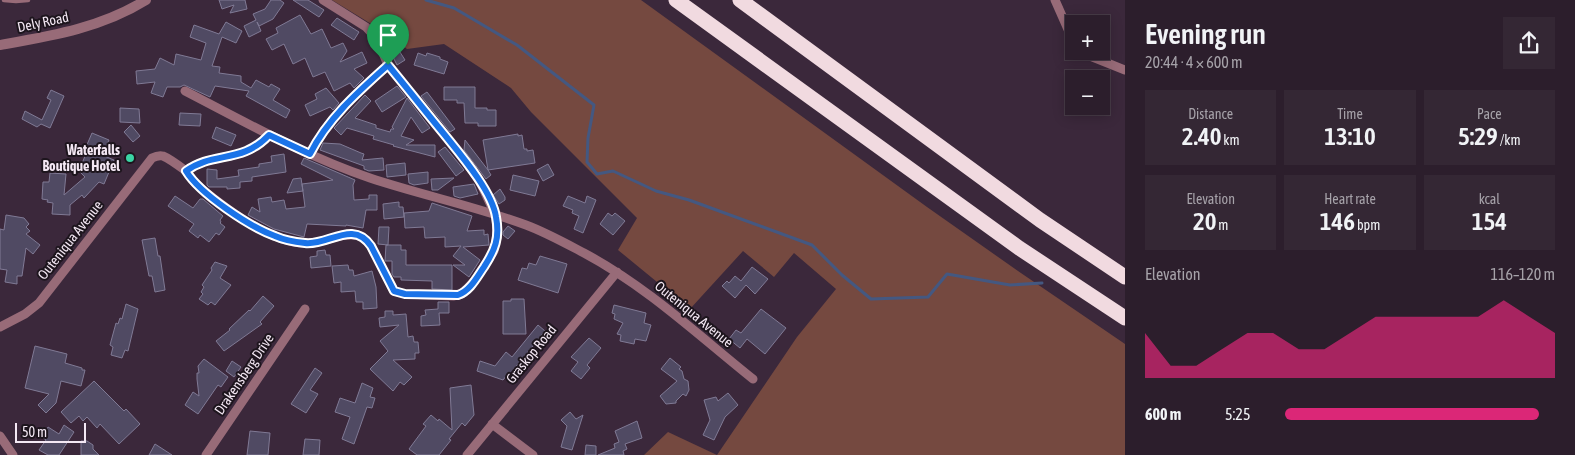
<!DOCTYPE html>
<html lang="en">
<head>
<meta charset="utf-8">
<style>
  body { margin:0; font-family:"Asap Condensed",sans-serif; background:#342734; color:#f1f3f6; height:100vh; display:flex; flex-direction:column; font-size:19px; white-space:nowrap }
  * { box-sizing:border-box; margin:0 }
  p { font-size:16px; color:#a6a2a9 }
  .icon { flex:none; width:28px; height:28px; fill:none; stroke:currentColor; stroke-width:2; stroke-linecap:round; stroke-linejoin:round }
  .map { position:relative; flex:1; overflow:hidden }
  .side { display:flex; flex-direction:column; background:#2c1e2c; width:450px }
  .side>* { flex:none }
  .fabs { position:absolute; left:1065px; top:15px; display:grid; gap:10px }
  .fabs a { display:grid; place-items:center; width:45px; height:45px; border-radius:0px; background:#2c1e2c; box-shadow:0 2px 12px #0003,0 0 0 1px #483c48; font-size:25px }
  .scale { position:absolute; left:15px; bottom:12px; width:71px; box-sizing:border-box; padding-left:5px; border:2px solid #f4e8f4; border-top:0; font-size:14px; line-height:18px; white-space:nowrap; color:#f4e8f4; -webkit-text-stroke:4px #1d151d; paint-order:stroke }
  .pin { position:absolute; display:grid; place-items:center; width:42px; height:42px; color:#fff; margin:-51px -21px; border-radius:50% 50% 50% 0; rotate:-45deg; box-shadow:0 0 5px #0007 }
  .pin .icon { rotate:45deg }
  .round { display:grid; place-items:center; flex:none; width:52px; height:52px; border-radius:0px; background:#342734 }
  .overview { display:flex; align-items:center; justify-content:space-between; height:85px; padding:0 20px }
  h1 { font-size:28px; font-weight:600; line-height:38px }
  .figures { display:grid; grid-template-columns:repeat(3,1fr); gap:8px; height:85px; padding:5px 20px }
  .figures div { display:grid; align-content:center; border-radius:0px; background:#342734; text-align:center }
  .figures b { font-size:25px; font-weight:600 }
  .figures small { font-size:14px; font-weight:400 }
  .figures p { font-size:14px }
  .chart { height:140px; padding:10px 20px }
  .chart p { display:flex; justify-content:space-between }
  .chart svg { width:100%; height:90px; margin-top:5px; fill:#db2777; opacity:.7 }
  ul { padding:0 20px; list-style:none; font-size:16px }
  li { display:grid; grid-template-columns:80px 60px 1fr; align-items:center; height:38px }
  li i { height:12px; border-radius:6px; background:#db2777 }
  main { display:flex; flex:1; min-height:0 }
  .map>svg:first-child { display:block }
  .green { fill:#754940 }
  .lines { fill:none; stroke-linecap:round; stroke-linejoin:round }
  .stream { stroke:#445881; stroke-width:3 }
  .building { fill:#504a63; stroke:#807a95 }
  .service { stroke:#986b78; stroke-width:4.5 }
  .minor { stroke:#986b78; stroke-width:9 }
  .tertiary { stroke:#986b78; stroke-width:10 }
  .motorway { stroke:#f1dae0; stroke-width:15 }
  .route-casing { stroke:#fff; stroke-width:10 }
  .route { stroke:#1a73e8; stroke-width:6 }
  .poi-dot { fill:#3bd4a4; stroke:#1d151d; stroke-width:2 }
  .labels { text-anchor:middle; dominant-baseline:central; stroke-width:4; stroke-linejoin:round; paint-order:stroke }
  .street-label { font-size:14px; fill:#f4e8f4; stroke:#1d151d }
  .poi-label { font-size:14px; font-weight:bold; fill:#f4e8f4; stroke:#1d151d; text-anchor:end }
</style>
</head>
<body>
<main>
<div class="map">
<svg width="1125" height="455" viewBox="0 0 1125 455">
  <rect width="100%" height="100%" fill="#3b283b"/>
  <path class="green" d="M332,0H641L927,207L1018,271L1125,344V455H644L668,432L717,455L797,337L836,289L794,253L774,277L743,251L690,309L618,250L637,218L531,112L511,88L444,44L407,49L386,33Z"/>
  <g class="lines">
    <path class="stream" d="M426,0L454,8L517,45L594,105L588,138L587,162L597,174L613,171L656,191L689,200L812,245L842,275L871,299L928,297L947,274L1010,285L1042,283"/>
  </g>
  <path class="building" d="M219,0H245L247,9L230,13L234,5L222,9Z
    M271,0H280L284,3L273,19L259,26L257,22L261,31L249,37L244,26L256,20L253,14L265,9Z
    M293,0H308L324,10L319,17Z
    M300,15L311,34L322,29L331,48L343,43L347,51L340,62L362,52L367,63L354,69L364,78L354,88L350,83L334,91L325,72L313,77L305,58L293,64L284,44L272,50L266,39L278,33L276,28Z
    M337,18L359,32L354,40L331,25Z
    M226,22L242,31L236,43L222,37L212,66L220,67L219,73L241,76V82L251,88L256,80L269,87L271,84L280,89L273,100L290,110L286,118L246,96L249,91L215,86L210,97L184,85L180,87H167L163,97L151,93L155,82L137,84L136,71L155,69L160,58L174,65L176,54L201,60L206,43L190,37L194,25L219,34Z
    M393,41L405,60L397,65L387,45Z
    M418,53L426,56L427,53L440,57V59L448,62L444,74L414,65Z
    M397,86L406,97L382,112L375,101Z
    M444,87H475V108H487V110H496V126H478V123H465L464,103H457V100H444Z
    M326,88L339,103L333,110L330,107L310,116L305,105L317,99L315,94Z
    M51,90L64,96L50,128L41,124L37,127L22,119L25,111L42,120L51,100L47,98Z
    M427,92L455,129L450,132L421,96Z
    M365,95L371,101L355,118L376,125V128L390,132L391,129H394L392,127L407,98L430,128L422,133L411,117L401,136L414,140L406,145H435V157L393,146L394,145L373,139L374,136L347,128L341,135L334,128Z
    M120,108L139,109L140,123L120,122Z
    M180,113L201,114L200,126L179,125Z
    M131,125L140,136L133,142L124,132Z
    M216,127L236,135L231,146L212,138Z
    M92,133L109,140L102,155L114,160L104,184L99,182L84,198L82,195L70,205V215L52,214L53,203L47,202L48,200L42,199L43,182H49L50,173L66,174L64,195L85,177L79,171L85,156L80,153L83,146L86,147Z
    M518,134V136L522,135L524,149H527V151L533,150L535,163L488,170L491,175L486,179L464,150L465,140L488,170L483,140Z
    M323,143L340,144L361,153L364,154L362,160L383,158L384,170L369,171L364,169V166L320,150Z
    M445,147L464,170L456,176L438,152Z
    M284,154L286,172L252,177V181L240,182V188L227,189V187H209L207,185V169L217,170V179L239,176L238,170L259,167V164L272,162L271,156Z
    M304,158L355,180L353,185L354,200L369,199V195H377V210H366L363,228L346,225V226L307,224L304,237L274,229L248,215L252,207L260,212L258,199L271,197L272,202L284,200L286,209L305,207L302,184L333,180L301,164Z
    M405,163L406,175L387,177L386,165Z
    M548,164L554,175L543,181L537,170Z
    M428,172V183L414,185L409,183L408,174Z
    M513,175L539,181L535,196L510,190Z
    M301,178L303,191L287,193L293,179Z
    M454,178L438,190H432L431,179Z
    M474,184L478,194L460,198L454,196L453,187Z
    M500,189L505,197V200L499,204L493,195Z
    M175,196L193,208L200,199H203L223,216L220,220L221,222L220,223L225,227L219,235L216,233L209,242L200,235L198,238L189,231L194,224L168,206Z
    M568,196L585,203L587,196L596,200L583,233L574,229L579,216L572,213L573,210L563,206Z
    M399,202V207H403L404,217L384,219L383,204Z
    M432,203L472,216L467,231L484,230V235L488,234L489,245L463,247L480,260L469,277L453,265H465L453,256L461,246L445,247V237L425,238L424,227L405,228L404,213L429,211Z
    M608,213L612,216L615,213L625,221L613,235L600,224Z
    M6,215L24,218L29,224L26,227L30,231L26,234L40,245L33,254L26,248L22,276H17V284L5,282L7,270L0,269V229L4,230Z
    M508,226L515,231L508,239L503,235V232Z
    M379,227H389L388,245H401V250H406V265H452V290L432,289V281L401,280V277H394L392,274V261H385L386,245H388L378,244Z
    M155,238L158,256H160L165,290L155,292L152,276H149L142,240Z
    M325,250L326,255H330L331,266L311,268L310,257L317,256V251Z
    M540,256L567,264L558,293L518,280L522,268L527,269L529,263L536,265Z
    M215,262L227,266L220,278L231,285L215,305L211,302L208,305L199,299L203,294L201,292L204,287L202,285L212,270L211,268Z
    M348,265L349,270H353L354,276L372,271L376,287L377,308L363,309V302H356L355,291L341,292V282L334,283L332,266Z
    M752,267L768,279L755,294L746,285L735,298L722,286L727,281L729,283L735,276L741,281Z
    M263,296L274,306L260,322L262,324L224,351L216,341L230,330L229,329L249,310L250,311Z
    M511,299H524L526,334H503V301H511Z
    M438,302H449V313H439L440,325L421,326V316L426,315L425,310L438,309Z
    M126,304L138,309L128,351L125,350L122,358L111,355L113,347L110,345L116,323L118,324L120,318L122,319Z
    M614,305L646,313L644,323L651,325L646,341L635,339L634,344L620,341L621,335L617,334L623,323L614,319L615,314L612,313Z
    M761,309L786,328L765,354L747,339L740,348L729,339L736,330L741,333Z
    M385,311H393V315L406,314L408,337L413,336L414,342H418L419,353H415V359L393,360L412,377L404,385L400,382L393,391L370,369L388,351L380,341L399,325L380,327L379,318L385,317Z
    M538,325L545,331L514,369L521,375L514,381L507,375L503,380L477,371L480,361L495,366L506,352L512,357Z
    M589,338L601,348L587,365L590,368L581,379L571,371L578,362L571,357Z
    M35,346L67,354L65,363L82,368V370H85L81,386L61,381L56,403L46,413L38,405L49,394L25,388Z
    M670,358L681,367L679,369L682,371L684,379L688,381L689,390L686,396L683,394L676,401V403L666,404L660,396L677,381L661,369Z
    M204,359L228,377L221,387L218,385L198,414L185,405L193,392L199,396L197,379V373H199L198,366Z
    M232,361L241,367L234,377L226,371Z
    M315,368L322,373L310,390L318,394L306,413L291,404Z
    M94,381L124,411L126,409L140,424L119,444L100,424L97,428L87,417L83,421L79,416L71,423L61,412Z
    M362,383L373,388L370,397L375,398L372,408L367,407L354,444L342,439L350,417L335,412L340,398L355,403Z
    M471,385L474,415L465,426L462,423L449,439L451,440L439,455H417L409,449L426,426L423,424L431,415L438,421L439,419L452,430L450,388Z
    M728,393L738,405L725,417L714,440L703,435L710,420L704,400L716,397L718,401Z
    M570,412L576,419L583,415L572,450L561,447L567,426L561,420Z
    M637,421L642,438L625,444L627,449L623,451L624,455H598L615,448L614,444L619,442L615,431Z
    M64,425L74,432L59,455H48L39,450L46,440L42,437L48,427L59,434Z
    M250,431L270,433L268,455H247Z
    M305,439L320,440L319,455H303Z
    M81,441H87L93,445V449L99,455H81Z
    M155,444L172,455H149Z
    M586,445L596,446V455H585Z"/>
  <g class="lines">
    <path class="service" d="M4,0L16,1L28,0"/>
    <path class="minor" d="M1055,0L1074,43
      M1082,51L1085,54L1125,70
      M185,91C245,122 305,156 370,178C421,195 475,206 526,225C545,232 565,243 584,253C646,286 698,335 753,379
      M310,154C328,118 359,91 388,65
      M186,171C213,151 242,164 269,135
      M0,327L25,314L39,303L152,158C156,156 159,155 163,156C168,158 182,168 186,171C189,174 191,179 195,183C207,194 221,204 235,214C256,228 286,246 313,243C332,240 340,232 361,236L371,246L394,291L405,294L454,296L462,294L475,280L494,251L497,237L496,216L480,182L463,158L388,65L377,39L366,27L323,0
      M492,424L533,455
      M0,436L13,455
      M206,455L305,309
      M467,455L617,272"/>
    <path class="tertiary" d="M0,45C51,36 101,28 146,0"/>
    <path class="motorway" d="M676,0L1019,248L1125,318
      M740,0L1040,220L1125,277"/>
  </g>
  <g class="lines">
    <g class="route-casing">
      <path id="route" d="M388,65C407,88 425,111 444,134C460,154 492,191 496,217C500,238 495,250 484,267C477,277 470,291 458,295L405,294L394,291L371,246C353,219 328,246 305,243C295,242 284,240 275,236C250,227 200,194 186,171C213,151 242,164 269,135L310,154C328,118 359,91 388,65Z"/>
    </g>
    <use href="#route" class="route"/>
  </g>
  <circle class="poi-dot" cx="130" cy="158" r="5"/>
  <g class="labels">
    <g class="street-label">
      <text transform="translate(43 22) rotate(-12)">Dely Road</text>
      <text transform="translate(70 240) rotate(-52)">Outeniqua Avenue</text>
      <text transform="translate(694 314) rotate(39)">Outeniqua Avenue</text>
      <text transform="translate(531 354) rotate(-51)">Graskop Road</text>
      <text transform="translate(244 374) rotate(-56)">Drakensberg Drive</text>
    </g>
    <g class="poi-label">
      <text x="120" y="150">Waterfalls<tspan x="120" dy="16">Boutique Hotel</tspan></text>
    </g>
  </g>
</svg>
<div class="fabs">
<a>+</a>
<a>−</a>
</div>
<div class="scale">50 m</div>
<div class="pin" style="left:388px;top:65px;background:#1e9e55"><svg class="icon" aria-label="arrive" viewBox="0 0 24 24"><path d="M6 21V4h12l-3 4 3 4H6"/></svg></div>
</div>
<section class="side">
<div class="overview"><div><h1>Evening run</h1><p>20:44 · 4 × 600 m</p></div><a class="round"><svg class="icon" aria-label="share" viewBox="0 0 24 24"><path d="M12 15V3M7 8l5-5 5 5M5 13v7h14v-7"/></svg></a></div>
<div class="figures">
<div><p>Distance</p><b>2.40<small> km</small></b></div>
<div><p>Time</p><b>13:10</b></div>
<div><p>Pace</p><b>5:29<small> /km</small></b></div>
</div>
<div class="figures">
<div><p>Elevation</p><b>20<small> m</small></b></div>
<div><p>Heart rate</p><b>146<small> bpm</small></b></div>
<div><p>kcal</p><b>154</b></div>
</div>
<div class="chart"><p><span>Elevation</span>116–120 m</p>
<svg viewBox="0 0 160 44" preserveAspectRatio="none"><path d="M0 44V22L10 38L20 38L30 30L40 22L50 22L60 30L70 30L80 22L90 14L100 14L110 14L120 14L130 14L140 6L150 14L160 22V44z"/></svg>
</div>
<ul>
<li><b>600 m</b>5:25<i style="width:94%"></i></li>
</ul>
</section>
</main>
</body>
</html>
